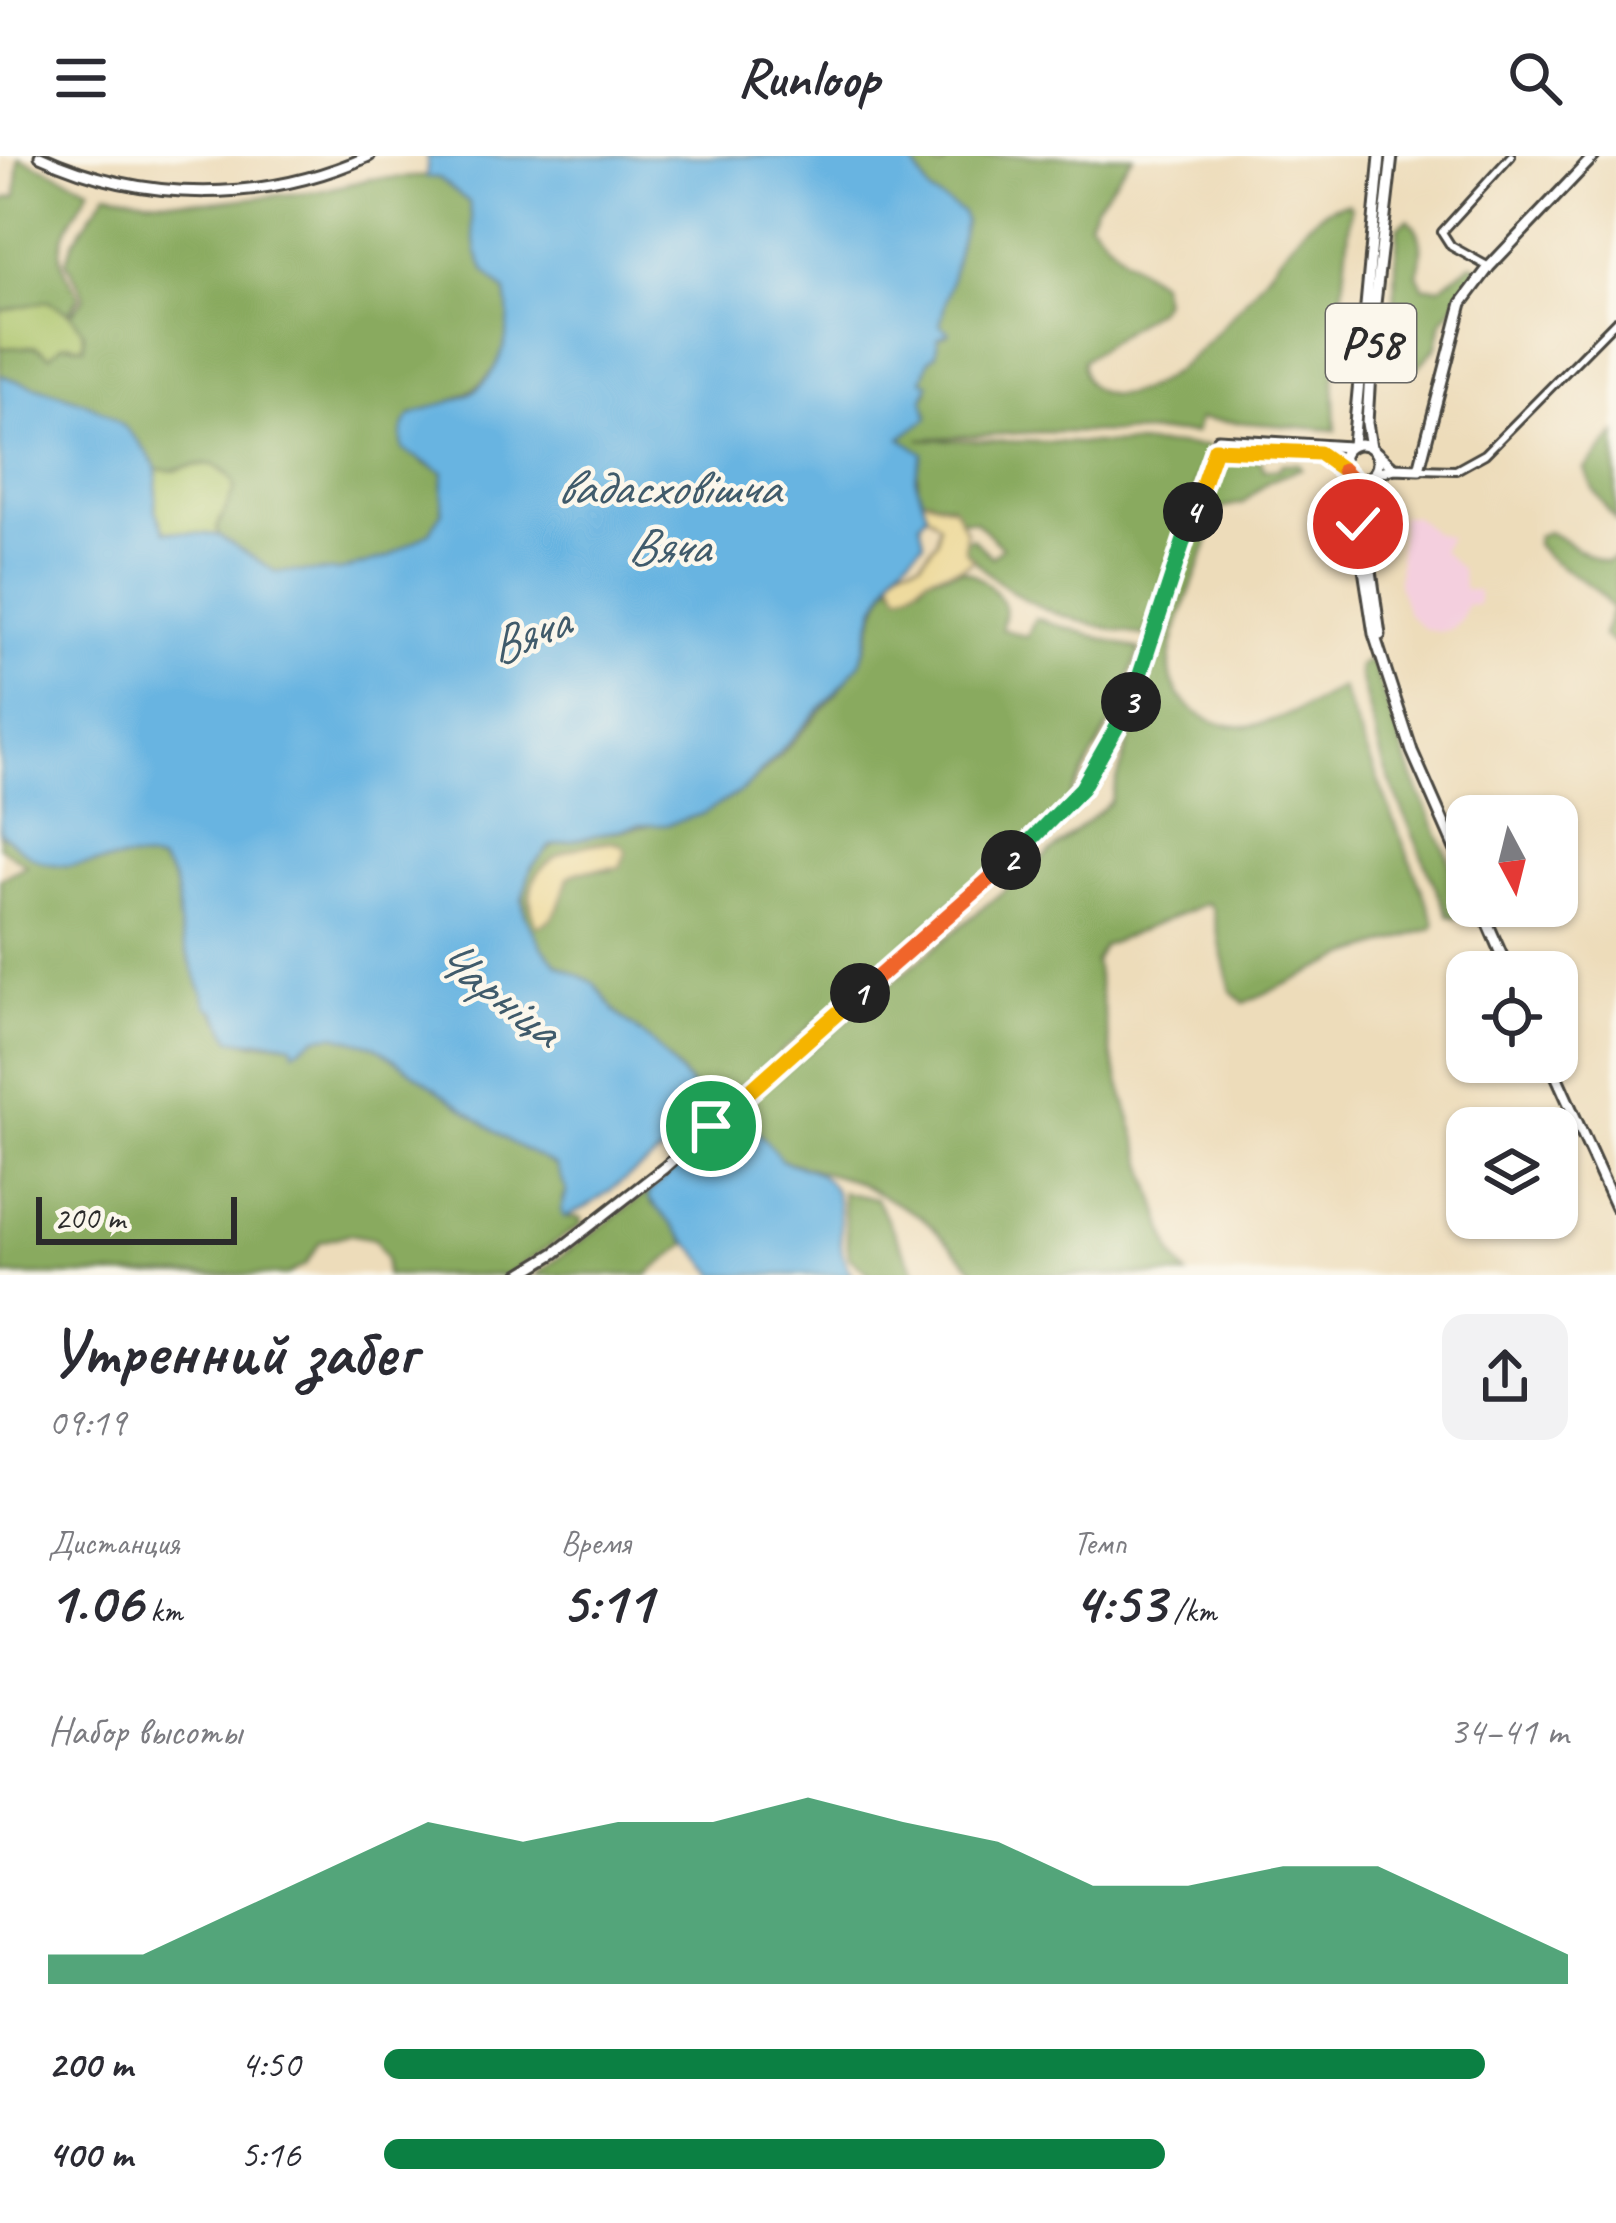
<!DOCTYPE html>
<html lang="ru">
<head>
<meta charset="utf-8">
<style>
  body { margin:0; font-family:Caveat,sans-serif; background:#f2f2f3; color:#2b2b33; height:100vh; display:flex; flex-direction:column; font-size:45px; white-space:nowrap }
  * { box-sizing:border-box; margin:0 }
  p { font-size:39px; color:#7c7c81 }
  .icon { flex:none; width:66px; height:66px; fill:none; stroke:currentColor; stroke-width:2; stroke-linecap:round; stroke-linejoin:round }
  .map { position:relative; height:1119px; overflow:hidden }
  .side { display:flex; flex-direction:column; background:#fff; flex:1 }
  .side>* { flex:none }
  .needle { width:78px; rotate:173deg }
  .fabs { position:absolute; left:1446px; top:639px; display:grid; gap:24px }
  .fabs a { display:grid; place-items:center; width:132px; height:132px; border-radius:24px; background:#fff; box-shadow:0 3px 9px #0004; font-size:60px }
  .scale { position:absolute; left:36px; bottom:30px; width:201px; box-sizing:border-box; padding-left:12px; border:6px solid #2b2b2b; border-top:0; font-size:33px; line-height:42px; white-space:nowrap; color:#2b2b2b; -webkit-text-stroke:9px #fbf7ec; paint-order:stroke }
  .pin { position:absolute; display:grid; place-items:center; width:102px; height:102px; color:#fff; margin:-51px; border:6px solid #fff; border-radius:50%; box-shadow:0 3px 12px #0007 }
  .km { position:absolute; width:60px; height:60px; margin:-30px; border-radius:50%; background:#222; color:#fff; font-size:33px; line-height:60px; text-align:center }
  .round { display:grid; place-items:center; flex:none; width:126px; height:126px; border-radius:24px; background:#f2f2f3 }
  .overview { display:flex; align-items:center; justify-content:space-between; height:204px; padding:0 48px }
  h1 { font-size:66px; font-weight:800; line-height:90px }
  .metrics { display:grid; grid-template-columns:repeat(3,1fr); gap:18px; height:204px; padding:12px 48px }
  .metrics div { display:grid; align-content:center }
  .metrics b { font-size:60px; font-weight:800 }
  .metrics small { font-size:33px; font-weight:400 }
  .metrics p { font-size:33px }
  .chart { height:336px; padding:24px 48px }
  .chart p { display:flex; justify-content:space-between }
  .chart svg { width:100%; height:216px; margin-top:12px; fill:#0b8043; opacity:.7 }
  ul { padding:0 48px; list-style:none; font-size:39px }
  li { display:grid; grid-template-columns:192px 144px 1fr; align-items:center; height:90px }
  li i { height:30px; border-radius:15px; background:#0b8043 }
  header { display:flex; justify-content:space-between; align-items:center; height:156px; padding:0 48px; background:#fff; font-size:54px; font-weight:800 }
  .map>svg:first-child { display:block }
  .built { fill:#f4cfde }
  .green { fill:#acc46a; stroke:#6c784a; stroke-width:3 }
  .forest { fill:#89aa5e; stroke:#5a6a44; stroke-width:3; fill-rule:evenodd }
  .sand { fill:#eeda9e; stroke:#8c8264; stroke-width:3 }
  .water { fill:#68b4e1; stroke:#4a7086; stroke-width:3 }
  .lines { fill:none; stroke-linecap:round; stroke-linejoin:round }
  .street-casing { stroke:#484640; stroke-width:12 }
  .secondary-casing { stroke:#484640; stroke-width:15 }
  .primary-casing { stroke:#484640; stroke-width:15 }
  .street { stroke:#fff; stroke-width:6 }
  .secondary { stroke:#fff; stroke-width:9 }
  .primary { stroke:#fff; stroke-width:9 }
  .split-1-casing { stroke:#fff; stroke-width:24 }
  .split-2-casing { stroke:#fff; stroke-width:24 }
  .split-3-casing { stroke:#fff; stroke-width:24 }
  .split-4-casing { stroke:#fff; stroke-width:24 }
  .split-5-casing { stroke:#fff; stroke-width:24 }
  .split-6-casing { stroke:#fff; stroke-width:24 }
  .split-1 { stroke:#f5b400; stroke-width:15 }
  .split-2 { stroke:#f0652b; stroke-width:15 }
  .split-3 { stroke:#22a559; stroke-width:15 }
  .split-4 { stroke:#22a559; stroke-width:15 }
  .split-5 { stroke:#f5b400; stroke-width:15 }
  .split-6 { stroke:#f0652b; stroke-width:15 }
  .labels { text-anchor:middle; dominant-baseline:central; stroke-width:9; stroke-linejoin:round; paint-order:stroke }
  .shield { fill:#fbf7ec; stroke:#696865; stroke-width:3 }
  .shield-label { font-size:45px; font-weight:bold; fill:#2b2b2b }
  .water-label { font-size:51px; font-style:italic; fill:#405b6b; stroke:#fbf7ec }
</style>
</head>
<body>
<header><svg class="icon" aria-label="menu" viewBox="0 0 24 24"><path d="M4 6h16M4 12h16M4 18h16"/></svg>Runloop<svg class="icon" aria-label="search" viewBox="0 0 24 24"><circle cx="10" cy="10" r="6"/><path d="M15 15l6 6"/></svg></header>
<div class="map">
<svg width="1616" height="1119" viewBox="0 0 1616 1119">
  <rect width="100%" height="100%" fill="#fbf7ec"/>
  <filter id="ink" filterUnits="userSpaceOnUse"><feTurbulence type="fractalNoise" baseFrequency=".00833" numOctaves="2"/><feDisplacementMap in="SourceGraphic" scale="24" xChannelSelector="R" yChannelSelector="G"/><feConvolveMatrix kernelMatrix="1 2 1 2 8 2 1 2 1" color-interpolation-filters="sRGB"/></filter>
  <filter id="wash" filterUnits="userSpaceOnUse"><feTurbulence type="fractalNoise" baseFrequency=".004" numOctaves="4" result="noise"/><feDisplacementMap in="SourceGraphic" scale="48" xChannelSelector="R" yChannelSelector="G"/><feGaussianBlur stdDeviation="2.7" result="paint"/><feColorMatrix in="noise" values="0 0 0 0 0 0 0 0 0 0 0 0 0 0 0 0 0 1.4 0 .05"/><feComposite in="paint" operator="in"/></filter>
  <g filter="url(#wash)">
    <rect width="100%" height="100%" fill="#eddcba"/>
    <path class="built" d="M1401,360H1414L1433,376L1449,381L1441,394L1461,413L1464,433L1478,435V449H1466L1461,465L1451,473L1438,476L1423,472L1407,457L1398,427Z"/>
    <path class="green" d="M47,145C66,154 89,168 83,191L68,187L50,200L36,191L0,192V155Z
      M202,307L214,309L234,325C236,345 217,360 218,379L165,375L155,352L157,313L175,315Z"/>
    <path class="forest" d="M909,0H926L938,11L944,10L945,0H1133L1096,49L1089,65L1124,102L1159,126L1163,144L1159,151L1083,204C1081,221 1089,235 1107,238C1161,248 1222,171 1254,134C1278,106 1308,51 1348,47L1351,51L1334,224L1336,274L1199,263L1195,277L1042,276L919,283L1209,290L1144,480C1069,464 1018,454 965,394V385L972,382L992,401L1002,391L975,365L959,363L950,348L919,341L917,313L901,282L928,260L923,243L928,235L922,224L929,204L936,198L938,182L948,178L940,169L965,65L961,56L931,37Z
      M19,1L90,32C64,82 44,89 80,140L69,156L47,145L0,155V44L16,40Z
      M437,20L469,46L485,115L506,136C523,211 475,243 411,259L421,306L443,316C445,329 445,350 439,363C419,405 316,428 274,416C256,410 235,390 218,379L217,372L235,332C219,288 186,320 157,313C118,245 67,242 0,219V192L36,191L50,200L63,188L84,191V177L71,158L85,141L66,105L73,86L107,36L146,43L214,46L320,35L370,23Z
      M1408,63C1424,77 1423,99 1417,118L1423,131H1440L1472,108L1481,113L1442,165L1437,190L1411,219L1394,209L1417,181L1410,168H1393L1398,71Z
      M1616,278V365L1594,335L1585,313Z
      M1227,301L1261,305L1264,314L1279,313L1282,308H1299L1302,312L1269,325L1243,347L1211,356L1203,352L1213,308Z
      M1207,367L1210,381C1199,414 1172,473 1170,506C1167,549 1217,577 1255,569C1287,562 1314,548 1341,531L1435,767L1433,772L1348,800L1244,847L1231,835L1212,752L1207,747L1103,790L1095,806L1112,902L1172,1098L1187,1119H980L922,1061L854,1025L781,1004L737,971L727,974L738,954L1110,647L1196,369Z
      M1547,376C1569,384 1583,401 1607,406L1616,401V489L1603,480L1612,454C1594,422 1557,416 1536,388L1537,380Z
      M964,414C976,418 1001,436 1004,451C1006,458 1002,466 1002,473L1027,481L1035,462L1140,494L1112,564L1068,646L727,943L714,948L704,944C688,926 673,906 655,890C642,877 626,867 614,854C607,847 604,839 598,832C588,820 571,818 559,809C532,790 516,751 528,720C535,702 548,690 566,685C626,669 687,673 740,636C763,620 852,526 862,501C873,475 873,449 892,426L895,431L921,428L928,420ZM611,686L622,689L612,714L579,715L568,721L560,749L537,770C511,715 564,689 611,686Z
      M1368,504L1374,511L1412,620L1467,744L1466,755L1457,762L1448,760L1384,611L1360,520L1359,510Z
      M0,676C19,692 46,706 72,708C103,711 121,697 160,706C185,734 173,744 181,776C188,806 215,876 246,886C259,890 277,883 292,888L294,894L317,881L335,879L376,890L510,986L556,1010L567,1035L562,1046L569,1061L581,1062V1069L506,1119H386V1102L375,1083L349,1078L320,1086L306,1108L287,1119H3L0,723L27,709L0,691Z
      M650,1035L651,1047L669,1062L687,1088L647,1119H535Z
      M842,1036L876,1043L917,1119H871L849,1101Z"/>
    <path class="sand" d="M919,341L954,351L966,375L965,394L973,403C959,419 942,411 926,422C916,429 913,435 900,438L892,423C900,404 905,411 921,405L937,385L939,368L927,357Z
      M611,686L622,689L626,696L620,711L579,715L568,721C562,739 559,765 537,770C513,714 562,689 611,686Z"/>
    <path class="water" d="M428,0H909L930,37L962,56L965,65L940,169L949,176L938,182L936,198L929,204L922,224L929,228L923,243L928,262L901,282L923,297L915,322L927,357L920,366L924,386L897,412L876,450L861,505L846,525L743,634L702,658L666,669H639L550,690L531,712L522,743L525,759L542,791L557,808L594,827L617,858L655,889L704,945L702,953L683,975L698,993C746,964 745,956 781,1004C795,1011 812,1011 825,1022C852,1045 829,1094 853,1119H717L649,1043L650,1035L674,1015L663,996L587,1051L564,1061L561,1054L567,1035L556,1010L510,986L376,890L335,879L317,881L294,895L292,888C271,881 252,888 231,883L216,855L208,851C199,827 188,802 181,778C173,746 186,734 160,706C119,696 83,716 47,707C30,703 14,687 0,676V219C70,244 117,242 157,313L155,352L165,375L218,379L276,416L340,415L388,401L430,376L442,355L443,316L403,294C401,282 401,265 413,259C430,249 451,248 468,239C502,220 514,172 506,136L485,115L477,97L469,46L439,22L426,21Z"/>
  </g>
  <g filter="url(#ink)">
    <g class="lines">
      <g class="street-casing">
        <path id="street" d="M1489,111L1451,90L1442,76L1511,0
          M1419,313L1456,314L1485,298L1616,165"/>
      </g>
      <g class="secondary-casing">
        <path id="secondary" d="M1215,293L1319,297L1344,315
          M1375,295L1394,312
          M1374,318L1394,312L1419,313L1462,147L1489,111L1594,0
          M519,1119L555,1097L664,1012L1021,695L1082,632L1102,603L1137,531L1218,283L1349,291"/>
      </g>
      <g class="primary-casing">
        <path id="primary" d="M40,0C144,48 265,47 369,0
          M1342 306a18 18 0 1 1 36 0a18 18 0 1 1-36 0Z
          M1353,289L1380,0
          M1371,291L1367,267L1373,165L1392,0
          M1370,321L1367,386L1380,479
          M1350,322L1374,478L1412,595L1467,720
          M1480,750L1509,816
          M1550,906L1616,1052"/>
      </g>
      <use href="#street" class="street"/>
      <use href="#secondary" class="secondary"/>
      <use href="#primary" class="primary"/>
    </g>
  </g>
  <g class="lines" filter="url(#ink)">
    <g class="split-1-casing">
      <path id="split-1" d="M711,970L860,837"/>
    </g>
    <g class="split-2-casing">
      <path id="split-2" d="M860,837L1011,704"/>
    </g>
    <g class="split-3-casing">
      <path id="split-3" d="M1011,704L1082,632L1131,546"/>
    </g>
    <g class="split-4-casing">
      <path id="split-4" d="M1131,546L1193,356"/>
    </g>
    <g class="split-5-casing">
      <path id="split-5" d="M1193,356L1215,293L1319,297L1343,314"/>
    </g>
    <g class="split-6-casing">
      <path id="split-6" d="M1343,314L1351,322L1358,368"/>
    </g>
    <use href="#split-1" class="split-1"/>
    <use href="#split-2" class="split-2"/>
    <use href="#split-3" class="split-3"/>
    <use href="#split-4" class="split-4"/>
    <use href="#split-5" class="split-5"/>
    <use href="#split-6" class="split-6"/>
  </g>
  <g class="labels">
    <rect class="shield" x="1326" y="148" width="90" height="78" rx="9"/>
    <g class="shield-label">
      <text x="1371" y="187">Р58</text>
    </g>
    <g class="water-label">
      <text x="668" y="331">вадасховішча<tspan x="668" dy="59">Вяча</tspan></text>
      <text transform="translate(528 478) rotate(-22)">Вяча</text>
      <text transform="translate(498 836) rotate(37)">Чарніца</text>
    </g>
  </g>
</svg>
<div class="fabs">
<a><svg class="needle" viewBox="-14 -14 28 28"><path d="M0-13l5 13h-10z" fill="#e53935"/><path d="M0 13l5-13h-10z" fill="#7c7c81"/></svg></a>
<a><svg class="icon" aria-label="locate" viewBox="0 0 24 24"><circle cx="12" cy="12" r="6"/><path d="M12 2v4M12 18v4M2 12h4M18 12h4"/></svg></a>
<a><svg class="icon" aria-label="layers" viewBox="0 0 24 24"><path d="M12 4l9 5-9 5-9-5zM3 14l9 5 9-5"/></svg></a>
</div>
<div class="scale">200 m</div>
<div class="pin" style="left:711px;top:970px;background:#1e9e55"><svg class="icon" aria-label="arrive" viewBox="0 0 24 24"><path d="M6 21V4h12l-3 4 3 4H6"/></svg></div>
<div class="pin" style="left:1358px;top:368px;background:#d93025"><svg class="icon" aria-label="check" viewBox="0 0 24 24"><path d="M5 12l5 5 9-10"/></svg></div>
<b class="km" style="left:860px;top:837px">1</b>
<b class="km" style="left:1011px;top:704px">2</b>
<b class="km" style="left:1131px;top:546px">3</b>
<b class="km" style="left:1193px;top:356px">4</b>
</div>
<section class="side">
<div class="overview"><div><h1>Утренний забег</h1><p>09:19</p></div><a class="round"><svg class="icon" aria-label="share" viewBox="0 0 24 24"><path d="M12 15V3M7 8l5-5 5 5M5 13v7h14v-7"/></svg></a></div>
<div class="metrics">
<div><p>Дистанция</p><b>1.06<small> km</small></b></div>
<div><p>Время</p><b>5:11</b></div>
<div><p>Темп</p><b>4:53<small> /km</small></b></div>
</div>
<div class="chart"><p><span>Набор высоты</span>34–41 m</p>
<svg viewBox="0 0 160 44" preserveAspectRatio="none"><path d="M0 44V38L10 38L20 29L30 20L40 11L50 15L60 11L70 11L80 6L90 11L100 15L110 24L120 24L130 20L140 20L150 29L160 38V44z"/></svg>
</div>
<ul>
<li><b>200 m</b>4:50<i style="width:93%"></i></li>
<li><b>400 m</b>5:16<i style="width:66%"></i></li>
</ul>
</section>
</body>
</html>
